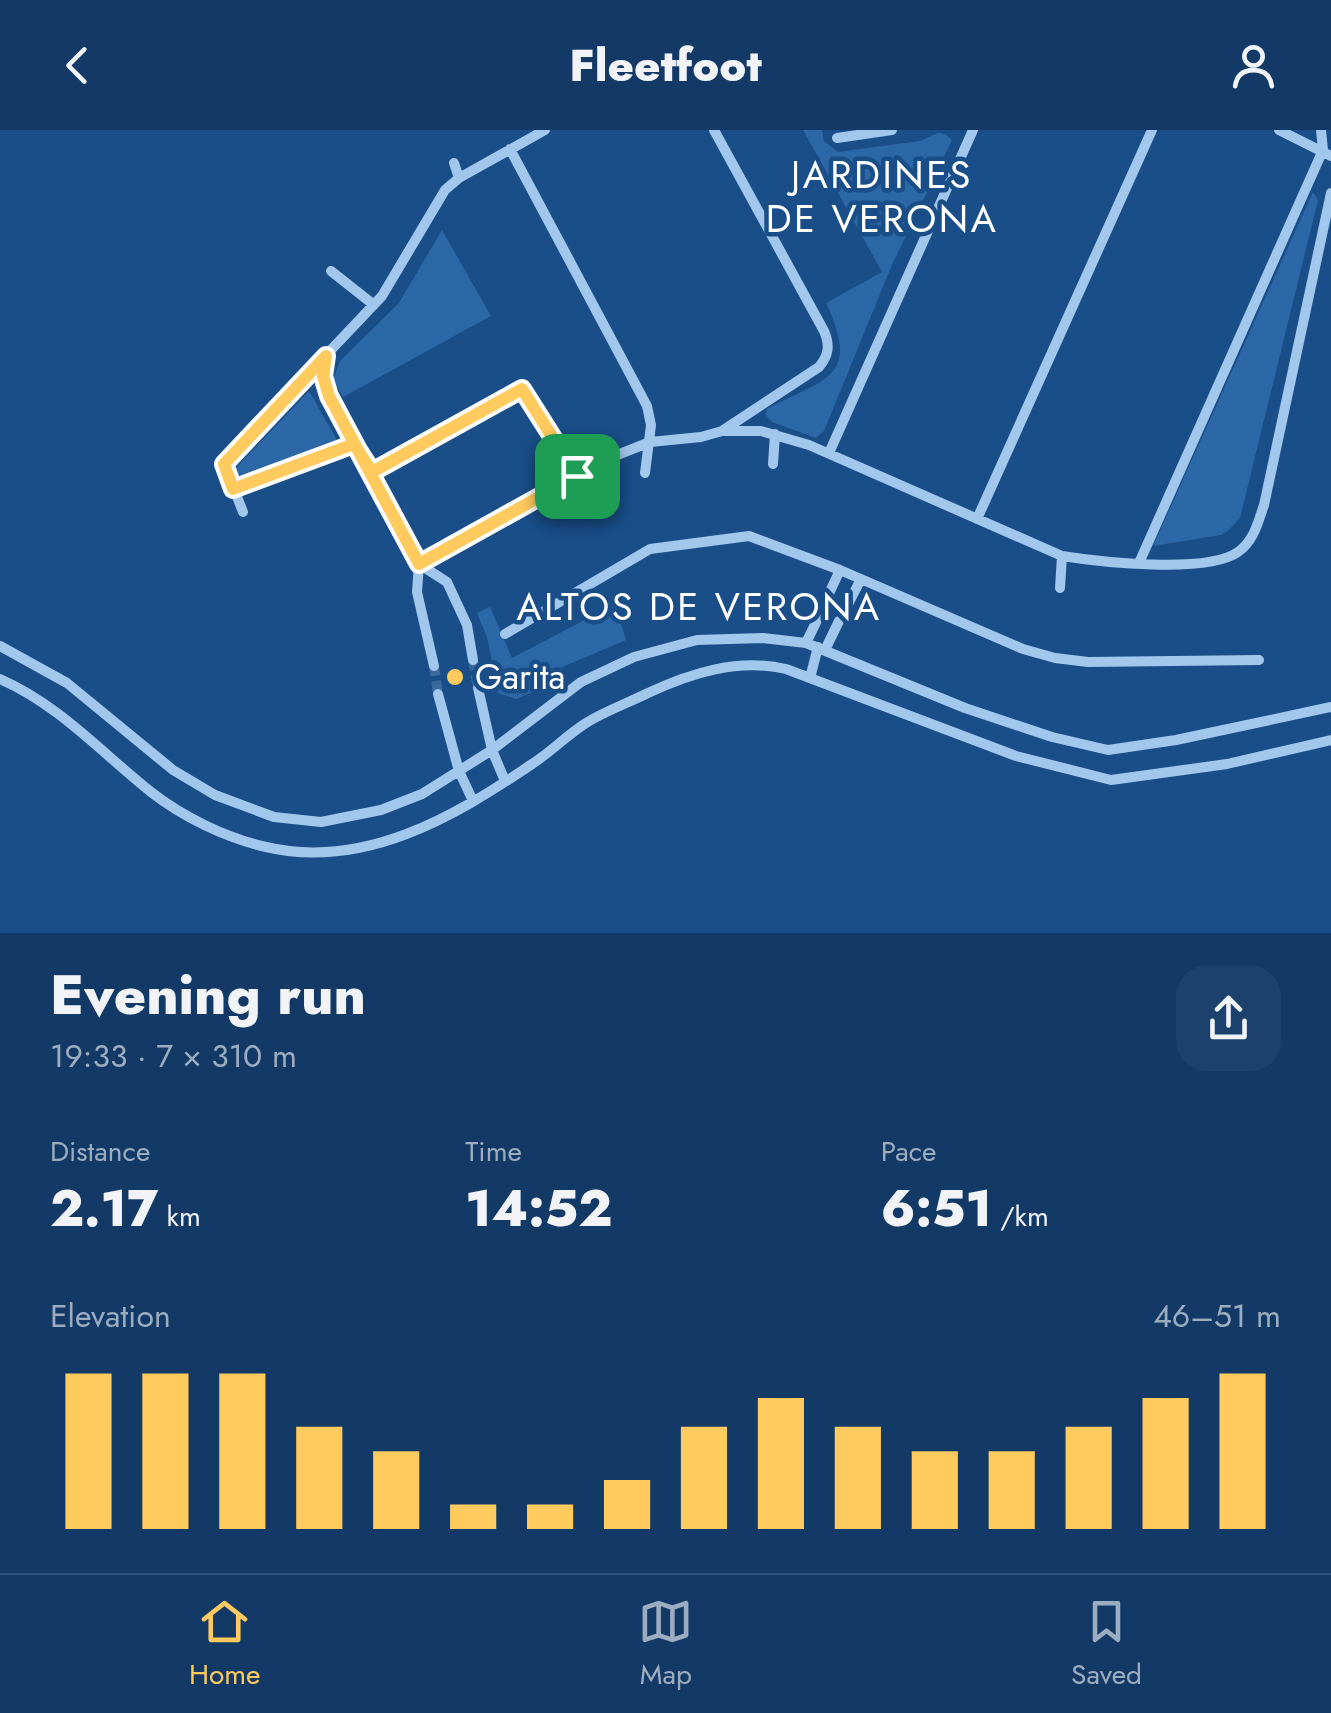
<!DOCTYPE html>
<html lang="en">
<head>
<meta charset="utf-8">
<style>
  body { margin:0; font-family:Jost,sans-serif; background:#1c416d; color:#f1f3f6; height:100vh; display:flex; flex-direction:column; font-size:38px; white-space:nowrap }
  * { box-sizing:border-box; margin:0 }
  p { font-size:32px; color:#9dadc0 }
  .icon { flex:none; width:55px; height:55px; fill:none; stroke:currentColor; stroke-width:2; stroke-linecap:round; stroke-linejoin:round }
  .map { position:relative; height:803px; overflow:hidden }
  .sheet { display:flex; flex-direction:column; background:#133a67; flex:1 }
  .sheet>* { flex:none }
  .pin { position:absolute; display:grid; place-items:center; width:85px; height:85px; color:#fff; margin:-42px; border-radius:20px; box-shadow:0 5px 15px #0006 }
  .round { display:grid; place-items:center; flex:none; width:105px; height:105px; border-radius:30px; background:#1c416d }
  .overview { display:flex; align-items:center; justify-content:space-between; height:170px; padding:0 50px }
  h1 { font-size:55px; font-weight:800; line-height:75px }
  .figures { display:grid; grid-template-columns:repeat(3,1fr); gap:15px; height:170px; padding:10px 50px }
  .figures div { display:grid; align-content:center }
  .figures b { font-size:50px; font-weight:800 }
  .figures small { font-size:28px; font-weight:400 }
  .figures p { font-size:28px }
  .chart { height:280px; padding:20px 50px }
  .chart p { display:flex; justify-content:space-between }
  .chart svg { width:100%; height:180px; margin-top:10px; stroke:#ffcb5e; stroke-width:6 }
  header { display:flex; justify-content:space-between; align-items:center; height:130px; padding:0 50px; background:#133a67; font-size:45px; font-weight:800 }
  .menu { display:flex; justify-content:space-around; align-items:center; height:140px; border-top:2px solid #32547b; background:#133a67; font-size:28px; color:#9dadc0 }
  .menu a { display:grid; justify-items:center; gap:5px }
  .menu .active { color:#ffcb5e }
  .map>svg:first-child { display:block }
  .green { fill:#2c68a7 }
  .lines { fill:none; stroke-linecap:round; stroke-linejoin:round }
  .street-tunnel { stroke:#3c699b; stroke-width:10; stroke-dasharray:10 5; stroke-linecap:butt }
  .street { stroke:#a2c7ed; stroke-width:10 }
  .route-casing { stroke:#fff; stroke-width:20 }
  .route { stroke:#ffcb5e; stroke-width:12 }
  .poi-dot { fill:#ffcb5e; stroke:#194e89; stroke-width:4 }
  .labels { text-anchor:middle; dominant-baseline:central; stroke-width:9; stroke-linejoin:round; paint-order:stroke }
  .poi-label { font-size:35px; fill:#fff; stroke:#194e89; text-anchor:start }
  .neighbourhood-label { font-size:38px; letter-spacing:2.5px; fill:#fff; stroke:#194e89 }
</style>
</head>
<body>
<header><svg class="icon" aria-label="back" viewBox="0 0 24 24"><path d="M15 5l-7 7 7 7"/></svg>Fleetfoot<svg class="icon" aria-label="person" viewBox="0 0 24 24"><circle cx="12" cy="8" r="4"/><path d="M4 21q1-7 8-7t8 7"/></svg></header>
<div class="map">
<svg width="1331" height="803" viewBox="0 0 1331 803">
  <rect width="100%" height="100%" fill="#194e89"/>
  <path class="green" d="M803,0H822L824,11L838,22L920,11L938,3L945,4L952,10L891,137L824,301L816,308L772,292L765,284L767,279C827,247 861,248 826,173L882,142Z
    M1313,62L1318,70L1240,388L1229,400L1221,405L1153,416Z
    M442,100L491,186L343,267L333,249L340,231L399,173Z
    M309,261L337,310L238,346L235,339Z
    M615,474L626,510L560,538L551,554L516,569L498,563L487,507L477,483L490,477L512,528Z"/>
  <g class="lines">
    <path class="street-tunnel" d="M473,530L478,558
      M434,536L438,564"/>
    <path class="street" d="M1279,0L1331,26
      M837,8L892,0
      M510,19L647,276L651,295L645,343
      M454,33L459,48
      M331,141L374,175
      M325,227L324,252L334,276L419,434L447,452L467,495L473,530
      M722,301H761L809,315L1062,426C1100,432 1207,444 1238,422C1254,411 1258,392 1264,375L1331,63
      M829,323L973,0
      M773,334L775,304
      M372,341L522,259L577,346
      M233,359L354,314
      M243,382L224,333L382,166L445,60L459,48L545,0
      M977,389L1152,0
      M1139,433L1323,20L1321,0
      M419,434L602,331L650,312L701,307L722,301L819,237C829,225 830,215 824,201L714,0
      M419,434L417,462L434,536
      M1060,458L1062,426
      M826,470L840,440
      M845,480L861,449
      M505,504L650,419L749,406L840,440L1023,519L1055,528L1088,532L1259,530
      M806,513L821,482
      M0,516L67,553L173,640L215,665L274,687L321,692L381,680L422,664L492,620L581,552L634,527L697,510L763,508L806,513L965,578L1052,607L1108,620L1176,610L1331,577
      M825,520L839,491
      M810,548L818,517
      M0,549C58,574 102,623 151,662C183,687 226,708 266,717C364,740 454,687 532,634C551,622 567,605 586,593C605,581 628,573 648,563C691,543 738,528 786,539L1016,626L1111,650L1227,634L1331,610
      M478,558L492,620L505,651
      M438,564L459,641L473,671"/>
  </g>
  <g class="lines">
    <g class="route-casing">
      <path id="route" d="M577,346L522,259L372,342L354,314L233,359L224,334L326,226L323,246L329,266L419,434L577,346"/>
    </g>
    <use href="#route" class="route"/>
  </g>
  <circle class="poi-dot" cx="455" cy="547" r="10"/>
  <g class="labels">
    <g class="poi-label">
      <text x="475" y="547">Garita</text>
    </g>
    <g class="neighbourhood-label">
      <text x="882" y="44">JARDINES<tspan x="882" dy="44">DE VERONA</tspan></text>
      <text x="699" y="476">ALTOS DE VERONA</text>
    </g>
  </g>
</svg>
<div class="pin" style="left:577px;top:346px;background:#1e9e55"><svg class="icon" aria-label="arrive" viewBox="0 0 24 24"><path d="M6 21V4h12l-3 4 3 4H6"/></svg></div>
</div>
<section class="sheet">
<div class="overview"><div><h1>Evening run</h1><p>19:33 · 7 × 310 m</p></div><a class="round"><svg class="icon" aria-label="share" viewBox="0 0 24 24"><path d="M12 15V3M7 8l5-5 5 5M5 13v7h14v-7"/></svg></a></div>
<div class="figures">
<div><p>Distance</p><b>2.17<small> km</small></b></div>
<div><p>Time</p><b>14:52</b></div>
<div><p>Pace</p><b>6:51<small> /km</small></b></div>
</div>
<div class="chart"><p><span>Elevation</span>46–51 m</p>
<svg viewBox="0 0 160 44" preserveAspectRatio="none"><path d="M5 44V6M15 44V6M25 44V6M35 44V19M45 44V25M55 44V38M65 44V38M75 44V32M85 44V19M95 44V12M105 44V19M115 44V25M125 44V25M135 44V19M145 44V12M155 44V6"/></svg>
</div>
</section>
<nav class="menu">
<a class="active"><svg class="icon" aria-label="home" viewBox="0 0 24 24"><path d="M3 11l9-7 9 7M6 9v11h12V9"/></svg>Home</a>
<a><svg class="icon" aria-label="map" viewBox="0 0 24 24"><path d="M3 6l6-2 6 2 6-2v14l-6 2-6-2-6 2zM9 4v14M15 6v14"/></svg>Map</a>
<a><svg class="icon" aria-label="saved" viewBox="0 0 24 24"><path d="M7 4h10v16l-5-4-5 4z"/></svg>Saved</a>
</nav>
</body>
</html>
